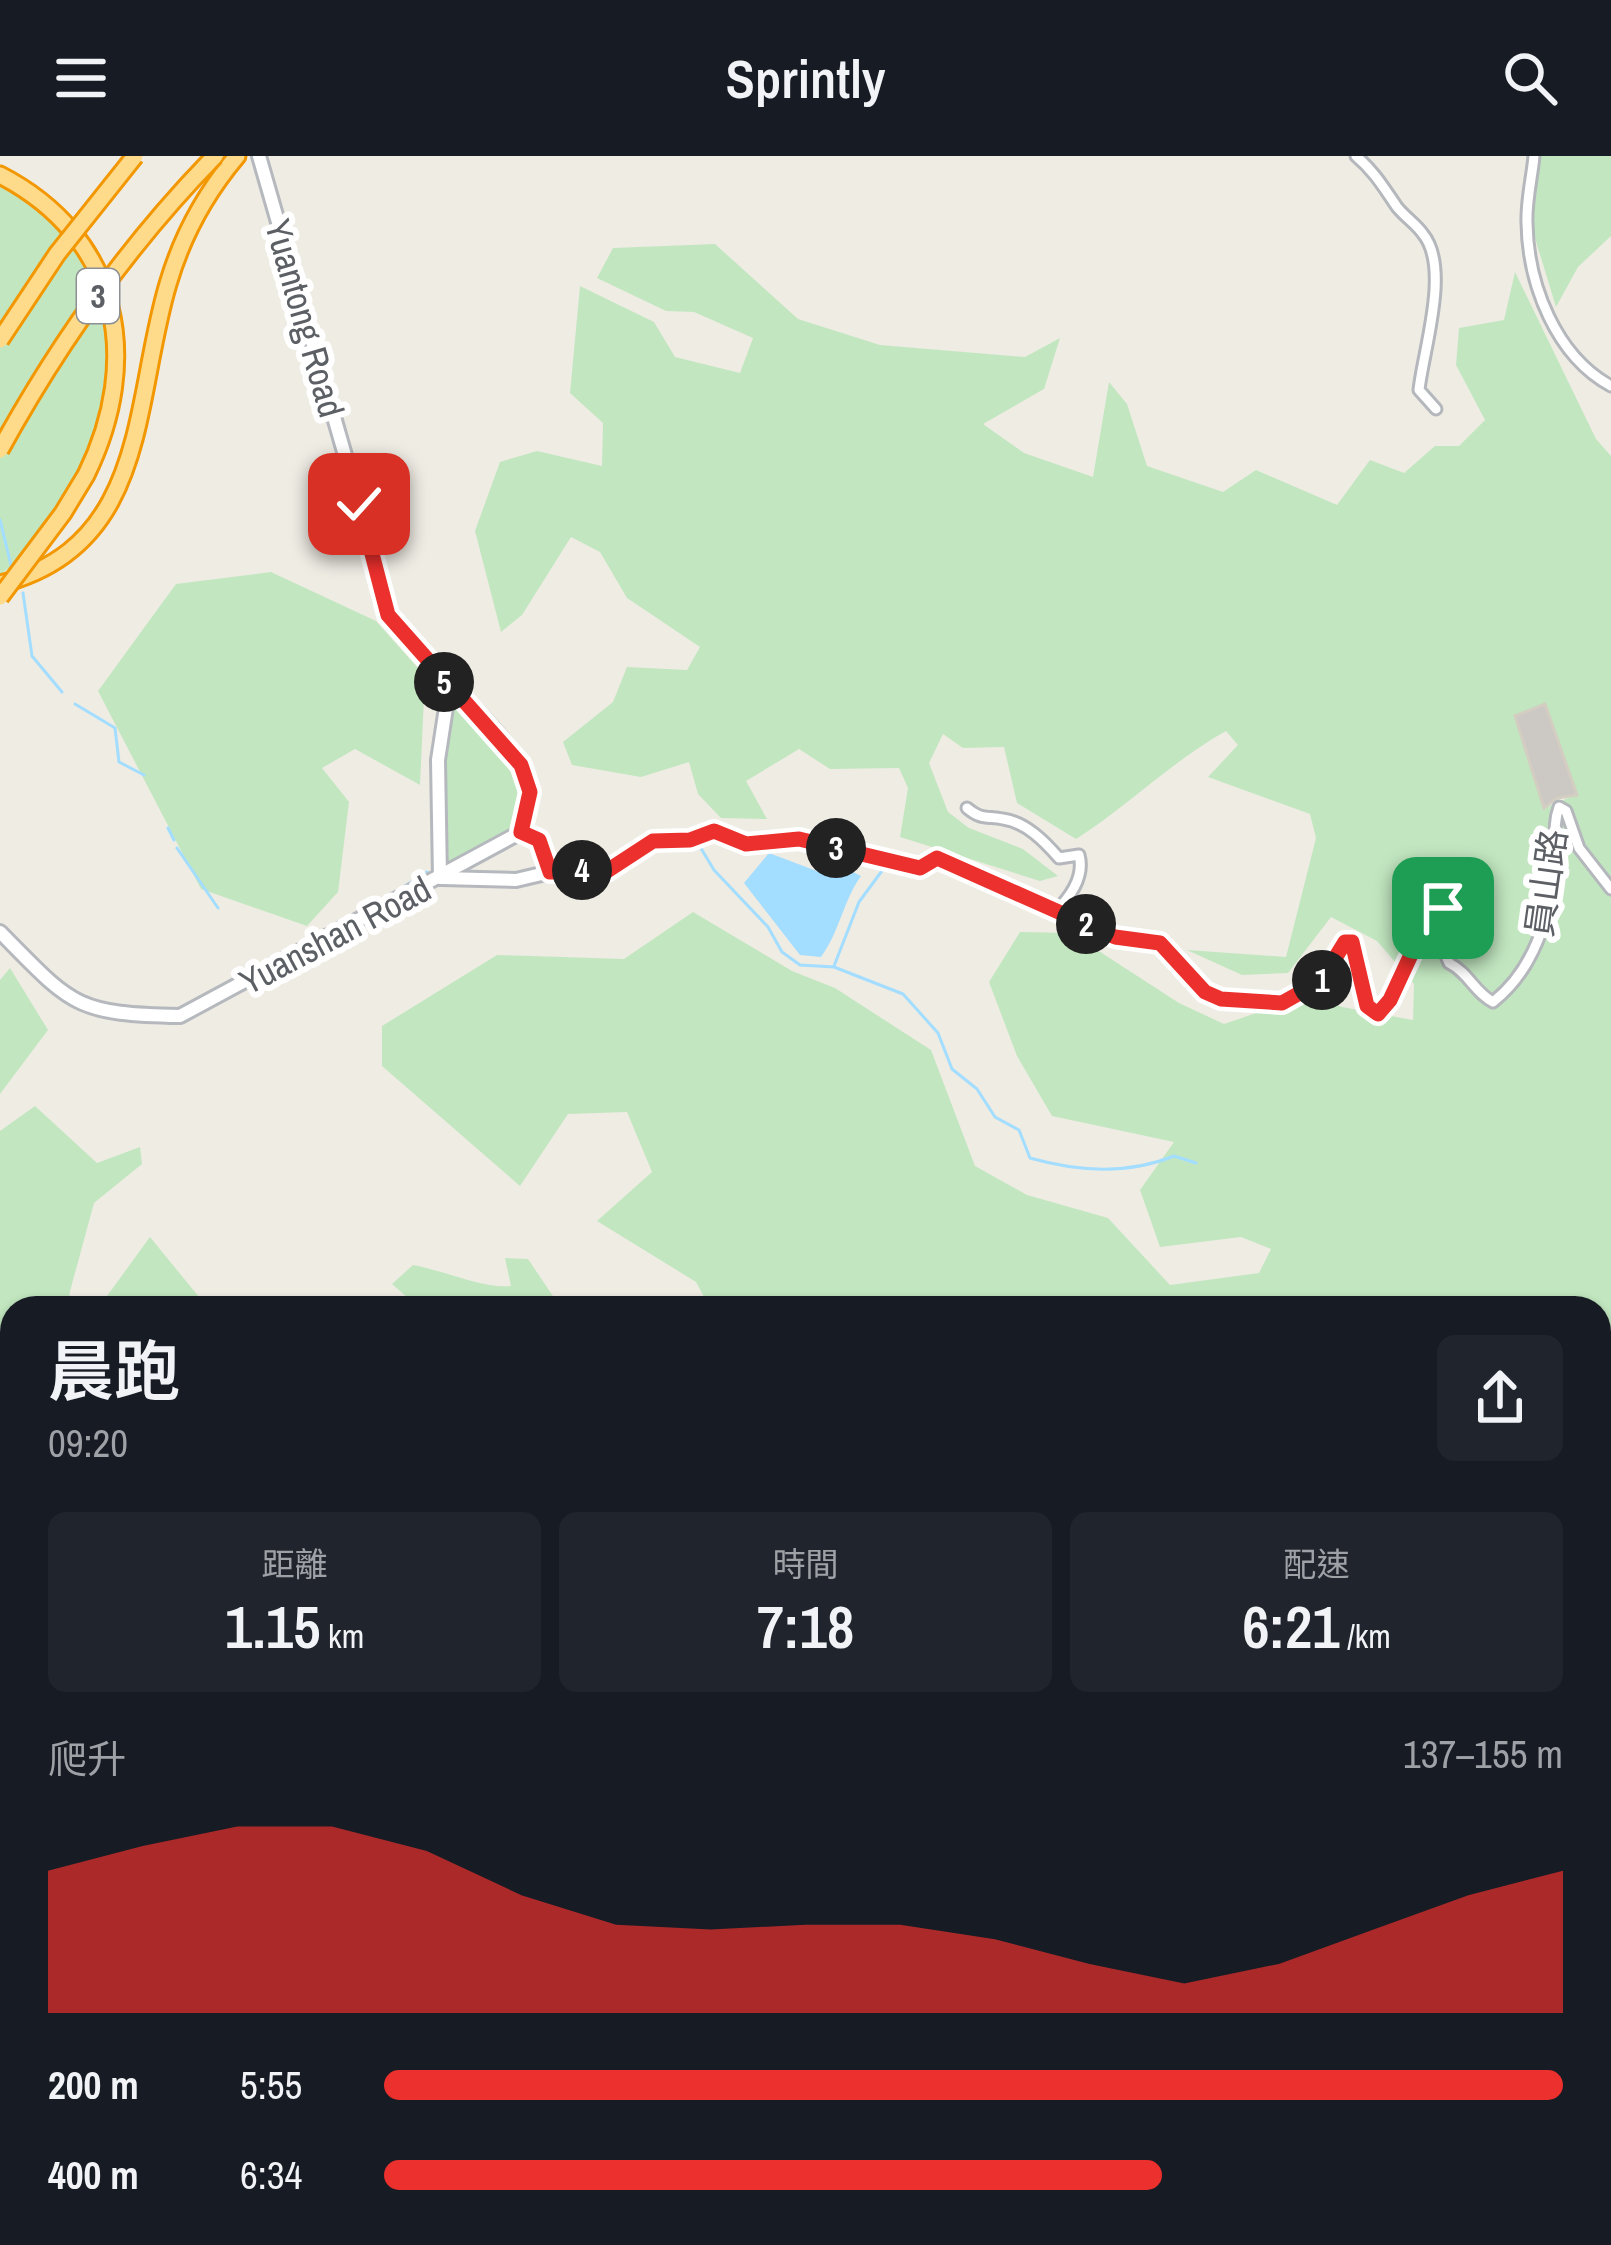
<!DOCTYPE html>
<html lang="zh-TW">
<head>
<meta charset="utf-8">
<style>
  body { margin:0; font-family:"Archivo Narrow","Noto Sans TC",sans-serif; background:#20242c; color:#f1f3f6; height:100vh; display:flex; flex-direction:column; font-size:45px; white-space:nowrap }
  * { box-sizing:border-box; margin:0 }
  p { font-size:39px; color:#9ea1a6 }
  .icon { flex:none; width:66px; height:66px; fill:none; stroke:currentColor; stroke-width:2; stroke-linecap:round; stroke-linejoin:round }
  .map { position:relative; flex:1; overflow:hidden }
  .panel { position:absolute; left:0px; top:1140px; width:1611px; height:951px; display:flex; flex-direction:column; background:#171b24; border-radius:36px 36px 0 0; box-shadow:0 3px 9px #0004 }
  .panel>* { flex:none }
  .pin { position:absolute; display:grid; place-items:center; width:102px; height:102px; color:#fff; margin:-51px; border-radius:24px; box-shadow:0 6px 18px #0006 }
  .km { position:absolute; width:60px; height:60px; margin:-30px; border-radius:50%; background:#222; color:#fff; font-size:33px; line-height:60px; text-align:center }
  .round { display:grid; place-items:center; flex:none; width:126px; height:126px; border-radius:18px; background:#20242c }
  .summary { display:flex; align-items:center; justify-content:space-between; height:204px; padding:0 48px }
  h1 { font-size:66px; font-weight:600; line-height:90px }
  .stats { display:grid; grid-template-columns:repeat(3,1fr); gap:18px; height:204px; padding:12px 48px }
  .stats div { display:grid; align-content:center; border-radius:18px; background:#20242c; text-align:center }
  .stats b { font-size:60px; font-weight:600 }
  .stats small { font-size:33px; font-weight:400 }
  .stats p { font-size:33px }
  .chart { height:336px; padding:24px 48px }
  .chart p { display:flex; justify-content:space-between }
  .chart svg { width:100%; height:216px; margin-top:12px; fill:#eb302d; opacity:.7 }
  ul { padding:0 48px; list-style:none; font-size:39px }
  li { display:grid; grid-template-columns:192px 144px 1fr; align-items:center; height:90px }
  li i { height:30px; border-radius:15px; background:#eb302d }
  header { display:flex; justify-content:space-between; align-items:center; height:156px; padding:0 48px; background:#171b24; font-size:54px; font-weight:600 }
  .map>svg:first-child { display:block }
  .green { fill:#c2e7c0; fill-rule:evenodd }
  .water { fill:#a3ddff }
  .lines { fill:none; stroke-linecap:round; stroke-linejoin:round }
  .stream { stroke:#a3ddff; stroke-width:3 }
  .building { fill:#ccc8c3; stroke:#d3cdc2; stroke-width:3 }
  .street-casing { stroke:#b4b7bb; stroke-width:15 }
  .secondary-casing { stroke:#b5b9be; stroke-width:18 }
  .highway-casing { stroke:#f29700; stroke-width:21 }
  .street { stroke:#fff; stroke-width:9 }
  .secondary { stroke:#fff; stroke-width:12 }
  .highway { stroke:#feda8b; stroke-width:15 }
  .highway-bridge-casing { stroke:#f29700; stroke-width:21; stroke-linecap:butt }
  .highway-bridge { stroke:#feda8b; stroke-width:15 }
  .route-casing { stroke:#fff; stroke-width:24 }
  .route { stroke:#eb302d; stroke-width:15 }
  .labels { text-anchor:middle; dominant-baseline:central; stroke-width:12; stroke-linejoin:round; paint-order:stroke }
  .shield { fill:#fff; stroke:#8d9093; stroke-width:3 }
  .shield-label { font-size:33px; font-weight:bold; fill:#5c6065 }
  .street-label { font-size:36px; fill:#5c6065; stroke:#fff }
</style>
</head>
<body>
<header><svg class="icon" aria-label="menu" viewBox="0 0 24 24"><path d="M4 6h16M4 12h16M4 18h16"/></svg>Sprintly<svg class="icon" aria-label="search" viewBox="0 0 24 24"><circle cx="10" cy="10" r="6"/><path d="M15 15l6 6"/></svg></header>
<div class="map">
<svg width="1611" height="2089" viewBox="0 0 1611 2089">
  <rect width="100%" height="100%" fill="#efece4"/>
  <path class="green" d="M1541,0H1611V80L1578,111L1556,151L1531,69Z
    M0,27C43,52 89,90 104,140C132,235 76,361 0,419Z
    M715,88L798,163L880,189L1025,201L1060,182L1044,233L983,268L1024,297L1093,321L1109,226L1127,248L1147,310L1223,336L1256,314L1337,349L1370,304L1404,317L1435,290H1459L1485,264L1456,209L1459,172L1504,164L1515,116L1596,283L1611,300V1957L1599,1948V1152H710L696,1126L597,1065L652,1016L627,956L568,958L520,1030L382,910V870L497,799L624,803L693,756L792,815L835,832L931,894L975,1010L1027,1039L1108,1062L1170,1129L1259,1117L1271,1093L1241,1081L1160,1091L1140,1034L1174,986L1052,960L1017,900L989,826L1020,776L1071,777L1179,847L1224,868L1309,839L1342,851L1413,864L1414,828L1377,785L1331,761L1288,817L1242,819L1187,794L1286,801L1316,682L1310,658L1208,621L1238,589L1226,575C1172,605 1128,650 1076,683L1017,647L1004,591L963,592L943,578L929,607L948,656L969,672L1023,693L1058,720L1040,725L900,681L908,632L899,612L830,613L799,593L746,625L767,663L721,662L698,638L689,606L641,621L572,609L563,586L613,546L627,511L687,514L700,491L627,442L600,396L571,381L522,459L501,476L475,375L500,306L537,295L602,310L603,267L570,237L580,130L654,166L675,201L740,217L753,182L694,156L666,155L597,122L613,92ZM1545,549L1577,638L1545,652L1516,560Z
    M271,416L376,465L425,520L420,629L355,593L322,612L349,646L338,736L307,770L201,733L98,535L176,428Z
    M453,546C497,587 520,602 528,665L444,712L445,605Z
    M10,812L48,874L0,938V824Z
    M35,950L97,1007L140,991L142,1008L94,1047L69,1139L99,1151L150,1081L208,1152H12V1598L0,1573V975Z
    M505,1102L528,1103L561,1152H409L408,1142L392,1128L413,1109C442,1114 484,1133 511,1130Z
    M0,1852L12,1886L10,2011L0,2005Z
    M1093,2079H1596L1599,2089H1089Z"/>
  <path class="water" d="M769,697L822,717L830,705L861,720C843,745 840,775 821,801L800,799L744,727Z"/>
  <g class="lines">
    <path class="stream" d="M0,364L11,409
      M23,437L32,500L62,536
      M75,548L115,572L119,606L144,619
      M168,672L174,684
      M696,684L714,714L768,771L782,796L800,809L834,811L903,838L938,877L952,913L977,933L995,961L1019,974L1030,1002C1079,1016 1127,1019 1174,1000L1196,1007
      M177,692L218,752
      M956,707L1109,772
      M554,710L576,705L599,708
      M489,717H521
      M405,730L427,716
      M323,776L380,744
      M834,810L859,746L887,708"/>
  </g>
  <path class="building" d="M1545,548L1577,639L1557,642L1544,652L1515,560Z"/>
  <g class="lines">
    <g class="street-casing">
      <path id="street" d="M1356,0C1374,15 1384,32 1397,51C1405,61 1416,68 1423,78C1451,112 1423,195 1419,234L1436,253
        M1534,0C1532,22 1526,45 1527,67C1528,129 1556,200 1611,230
        M550,716L607,715L653,685L690,684L714,675L746,688L799,683L920,712L937,702L1056,755C1071,740 1085,721 1079,699L1059,702C1045,686 1026,666 1003,663C987,660 981,664 967,652
        M1056,755L1115,781L1159,787L1205,836L1264,849L1282,847L1321,825L1345,786H1352L1367,850L1378,858L1390,844L1435,747L1443,752V793L1449,807C1469,817 1474,836 1493,846C1535,813 1550,761 1555,709C1557,689 1552,670 1559,651L1566,655L1579,692L1611,733
        M725,2079V2089"/>
    </g>
    <g class="secondary-casing">
      <path id="secondary" d="M440,722L438,604L449,532
        M441,722L516,724L550,716L539,684L521,676
        M0,776C72,849 74,858 180,860L521,676C524,664 530,651 529,638C528,581 408,505 381,444L359,348L259,0"/>
    </g>
    <g class="highway-casing">
      <path id="highway" d="M0,19C120,81 143,203 86,319
        M0,428C149,391 133,244 168,128C182,80 205,38 237,0
        M0,1697L12,1733
        M0,1771L12,1806
        M99,2079L102,2089
        M127,2079L130,2089"/>
    </g>
    <use href="#street" class="street"/>
    <use href="#secondary" class="secondary"/>
    <use href="#highway" class="highway"/>
    <g class="highway-bridge-casing">
      <path id="highway-bridge" d="M0,184L57,98L135,0
        M0,294C58,188 130,87 215,0
        M0,441L63,357L86,319"/>
    </g>
    <use href="#highway-bridge" class="highway-bridge"/>
  </g>
  <g class="lines">
    <g class="route-casing">
      <path id="route" d="M359,348L388,459L521,609L530,636L521,676L539,684L550,716L607,715L653,685L690,684L714,675L746,688L799,683L920,712L937,702L1115,781L1160,787L1205,836L1221,843L1282,847L1321,825L1345,786H1352L1367,850L1378,858L1390,844L1435,747L1443,752"/>
    </g>
    <use href="#route" class="route"/>
  </g>
  <g class="labels">
    <rect class="shield" x="77" y="113" width="42" height="54" rx="9"/>
    <g class="shield-label">
      <text x="98" y="140">3</text>
    </g>
    <g class="street-label">
      <text transform="translate(305 162) rotate(74)">Yuantong Road</text>
      <text transform="translate(1546 727) rotate(-82)">員山路</text>
      <text transform="translate(335 779) rotate(-28)">Yuanshan Road</text>
    </g>
  </g>
</svg>
<div class="pin" style="left:1443px;top:752px;background:#1e9e55"><svg class="icon" aria-label="arrive" viewBox="0 0 24 24"><path d="M6 21V4h12l-3 4 3 4H6"/></svg></div>
<div class="pin" style="left:359px;top:348px;background:#d93025"><svg class="icon" aria-label="check" viewBox="0 0 24 24"><path d="M5 12l5 5 9-10"/></svg></div>
<b class="km" style="left:1322px;top:824px">1</b>
<b class="km" style="left:1086px;top:768px">2</b>
<b class="km" style="left:836px;top:692px">3</b>
<b class="km" style="left:582px;top:714px">4</b>
<b class="km" style="left:444px;top:526px">5</b>
<section class="panel">
<div class="summary"><div><h1>晨跑</h1><p>09:20</p></div><a class="round"><svg class="icon" aria-label="share" viewBox="0 0 24 24"><path d="M12 15V3M7 8l5-5 5 5M5 13v7h14v-7"/></svg></a></div>
<div class="stats">
<div><p>距離</p><b>1.15<small> km</small></b></div>
<div><p>時間</p><b>7:18</b></div>
<div><p>配速</p><b>6:21<small> /km</small></b></div>
</div>
<div class="chart"><p><span>爬升</span>137–155 m</p>
<svg viewBox="0 0 160 44" preserveAspectRatio="none"><path d="M0 44V15L10 10L20 6L30 6L40 11L50 20L60 26L70 27L80 26L90 26L100 29L110 34L120 38L130 34L140 27L150 20L160 15V44z"/></svg>
</div>
<ul>
<li><b>200 m</b>5:55<i style="width:100%"></i></li>
<li><b>400 m</b>6:34<i style="width:66%"></i></li>
</ul>
</section>
</div>
</body>
</html>
